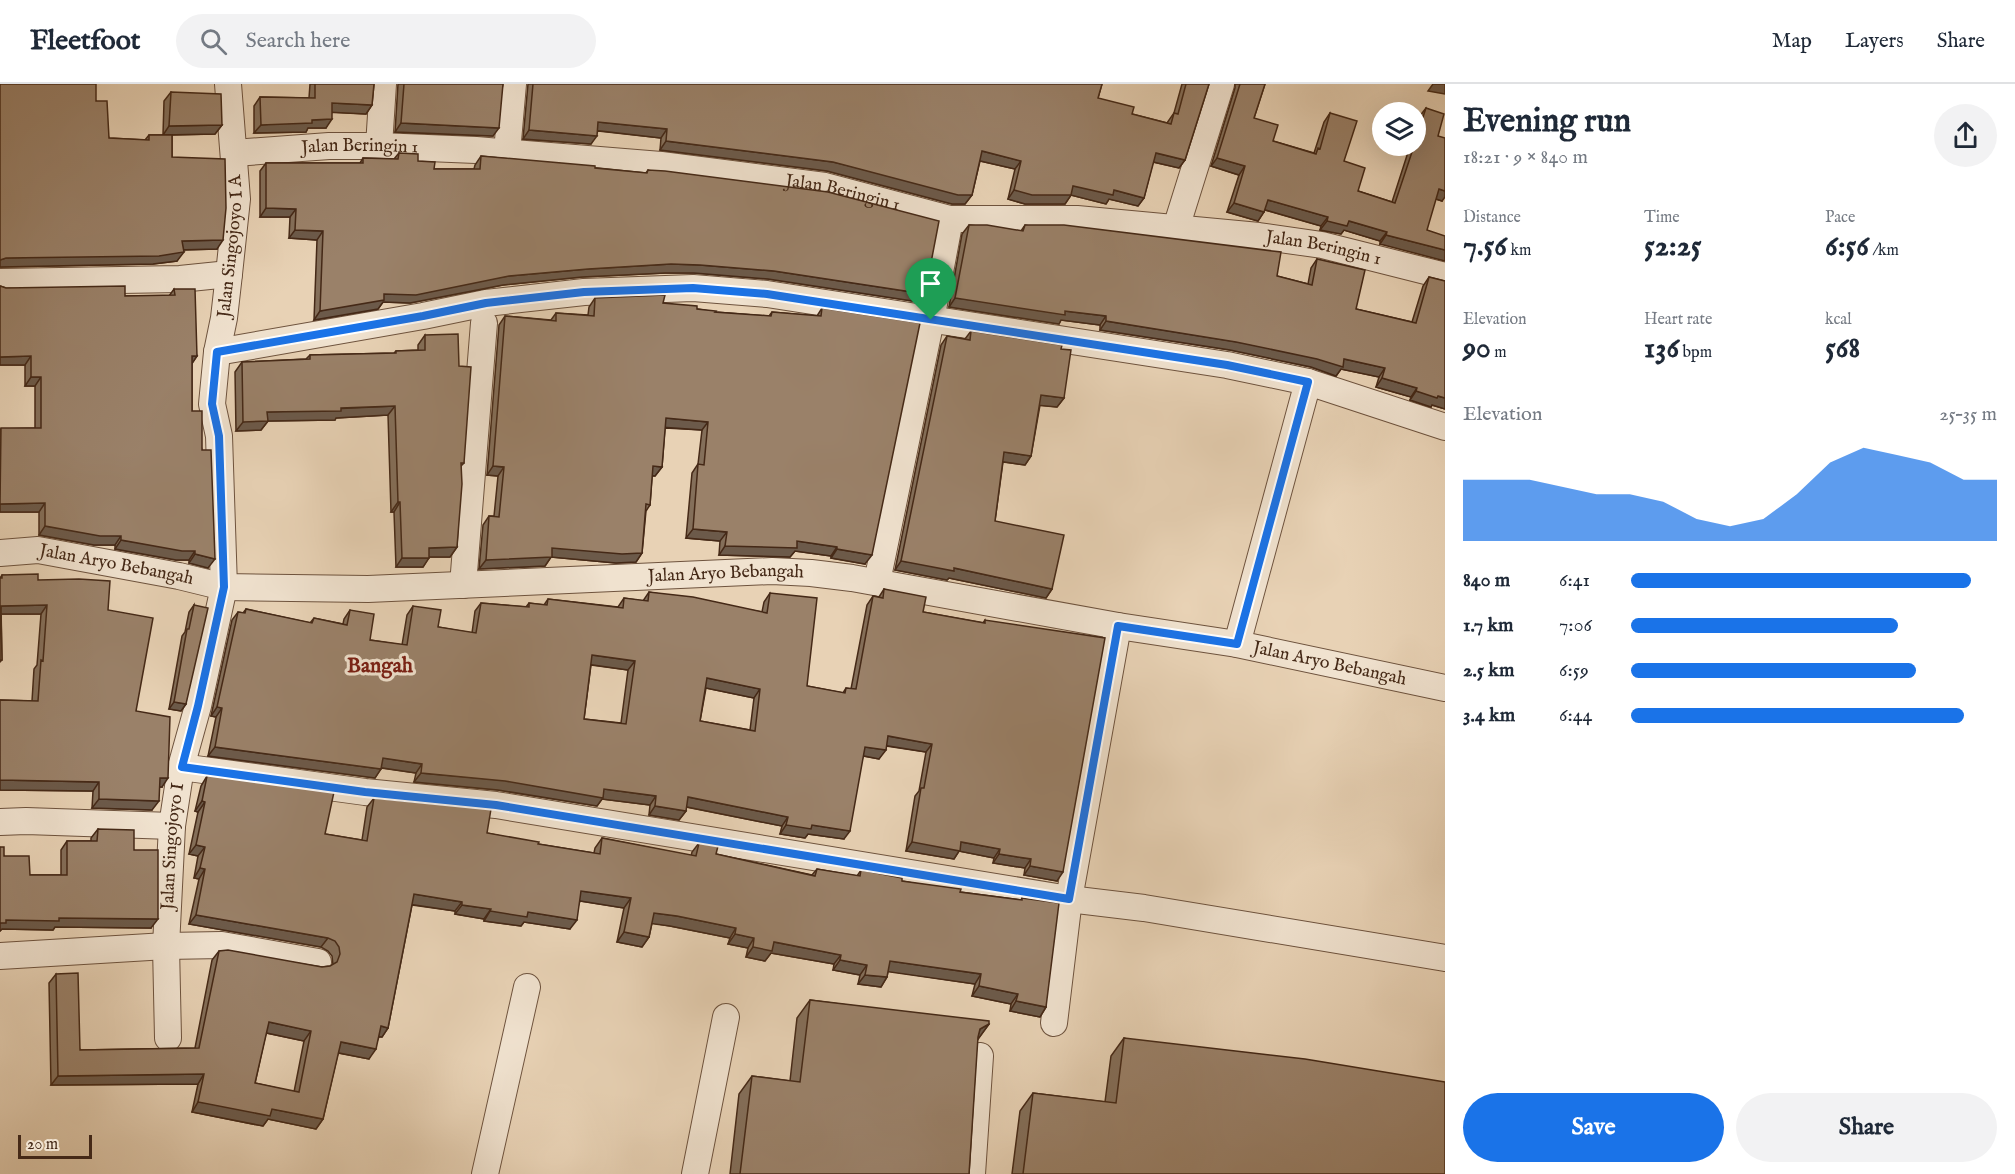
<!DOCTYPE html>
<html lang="en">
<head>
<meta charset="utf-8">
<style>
  body { margin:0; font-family:"IM FELL English",serif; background:#f2f2f3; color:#1f2937; height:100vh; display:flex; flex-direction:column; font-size:22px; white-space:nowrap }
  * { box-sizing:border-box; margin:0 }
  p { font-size:20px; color:#747a83 }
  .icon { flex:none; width:33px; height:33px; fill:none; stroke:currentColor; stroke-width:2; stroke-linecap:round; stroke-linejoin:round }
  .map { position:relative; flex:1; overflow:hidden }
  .details { display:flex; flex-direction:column; background:#fff; width:570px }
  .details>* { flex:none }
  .tools { position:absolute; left:1372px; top:18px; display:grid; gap:12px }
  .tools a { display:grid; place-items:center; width:54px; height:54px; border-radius:50%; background:#fff; box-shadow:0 6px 24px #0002; font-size:30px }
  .scale { position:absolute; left:18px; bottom:15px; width:74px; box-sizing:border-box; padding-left:6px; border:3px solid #452917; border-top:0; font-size:16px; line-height:21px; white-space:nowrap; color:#452917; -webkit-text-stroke:4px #f0e2cf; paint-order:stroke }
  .pin { position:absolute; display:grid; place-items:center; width:51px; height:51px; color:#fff; margin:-62px -26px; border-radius:50% 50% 50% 0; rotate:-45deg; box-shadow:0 0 6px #0007 }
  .pin .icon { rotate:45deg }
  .round { display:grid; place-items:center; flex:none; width:63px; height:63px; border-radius:32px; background:#f2f2f3 }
  .summary { display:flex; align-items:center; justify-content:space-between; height:102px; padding:0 18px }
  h1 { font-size:33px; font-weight:700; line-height:45px }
  .metrics { display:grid; grid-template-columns:repeat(3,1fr); gap:9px; height:102px; padding:6px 18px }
  .metrics div { display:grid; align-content:center }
  .metrics b { font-size:30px; font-weight:700 }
  .metrics small { font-size:16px; font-weight:400 }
  .metrics p { font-size:16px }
  .chart { height:168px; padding:12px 18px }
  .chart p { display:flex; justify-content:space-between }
  .chart svg { width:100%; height:108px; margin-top:6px; fill:#1a73e8; opacity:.7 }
  .action { display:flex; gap:12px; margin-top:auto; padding:12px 18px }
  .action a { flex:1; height:69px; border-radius:36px; background:#1a73e8; color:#fff; font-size:24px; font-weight:700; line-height:69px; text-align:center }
  .action a+a { background:#f2f2f3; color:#1f2937 }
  ul { padding:0 18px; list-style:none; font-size:20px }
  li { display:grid; grid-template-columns:96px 72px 1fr; align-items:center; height:45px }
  li i { height:15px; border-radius:8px; background:#1a73e8 }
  header { display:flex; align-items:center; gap:36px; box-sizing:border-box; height:84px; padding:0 30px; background:#fff; border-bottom:2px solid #e0e1e3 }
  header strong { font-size:28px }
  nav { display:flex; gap:33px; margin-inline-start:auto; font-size:21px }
  .search { width:420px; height:54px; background:#f2f2f3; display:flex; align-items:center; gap:15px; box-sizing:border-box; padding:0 21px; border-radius:33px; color:#747a83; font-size:22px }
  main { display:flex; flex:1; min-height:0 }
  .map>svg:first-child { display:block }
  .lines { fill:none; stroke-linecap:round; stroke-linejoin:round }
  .minor-casing { stroke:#6e533e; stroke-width:28 }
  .minor { stroke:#f0e2cf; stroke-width:26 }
  .wall { fill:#846f5a; stroke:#452917; stroke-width:1.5; fill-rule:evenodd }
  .shaded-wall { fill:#6c5a4a; stroke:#452917; stroke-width:1.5 }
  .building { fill:#9a8169; stroke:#452917; stroke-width:1.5; fill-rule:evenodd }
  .route-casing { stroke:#fff; stroke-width:12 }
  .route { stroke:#1a73e8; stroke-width:8 }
  .labels { text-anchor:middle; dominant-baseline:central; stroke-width:6; stroke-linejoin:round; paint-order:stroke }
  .street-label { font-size:18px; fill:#452917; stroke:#f0e2cf }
  .quarter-label { font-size:21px; font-weight:bold; fill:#7a1f14; stroke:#f0e2cf }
</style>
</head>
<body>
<header>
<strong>Fleetfoot</strong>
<div class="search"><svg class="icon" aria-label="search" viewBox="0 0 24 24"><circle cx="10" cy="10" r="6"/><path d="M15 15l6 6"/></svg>Search here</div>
<nav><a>Map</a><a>Layers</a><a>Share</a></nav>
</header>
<main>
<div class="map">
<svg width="1445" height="1090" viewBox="0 0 1445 1090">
  <rect width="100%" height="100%" fill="#e8d2b5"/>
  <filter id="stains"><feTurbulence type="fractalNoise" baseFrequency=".00333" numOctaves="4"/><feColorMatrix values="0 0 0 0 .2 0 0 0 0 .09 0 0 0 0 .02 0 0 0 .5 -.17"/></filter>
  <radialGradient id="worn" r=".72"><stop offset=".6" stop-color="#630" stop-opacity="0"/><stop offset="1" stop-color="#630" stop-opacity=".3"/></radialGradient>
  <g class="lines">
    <g class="minor-casing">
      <g id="minor">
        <path d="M379,62L383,0"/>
        <path d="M507,68L513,0"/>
        <path id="s1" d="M234,69L329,62H379L476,66L661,81L825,102L950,135H1077L1259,152L1322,161L1445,192"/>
        <path d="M1176,144L1221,0"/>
        <path d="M0,198L180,195L229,190"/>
        <path d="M217,268L423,232L486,219L584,208L693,204L767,210L1227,281L1308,298L1445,343"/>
        <path id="s2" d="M0,469L38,466L179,492L224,503L368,505L772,487L811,489L852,494L1118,542L1237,560L1445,604"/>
        <path d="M877,498L931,236L950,135"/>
        <path d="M463,501L484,239"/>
        <path d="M1237,560L1308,298"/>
        <path d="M181,683L365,708L496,721L1069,815L1144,824L1445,874"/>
        <path d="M0,738L26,737L172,742"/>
        <path d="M0,872L166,862L222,861L318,878"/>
        <path d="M1054,939L1069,815L1118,542"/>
        <path id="s3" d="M168,954L166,862L172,742L181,683L198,622L224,503L219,352L212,320L217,268L224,234L229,190L237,115L228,0"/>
        <path d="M485,1090L527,903"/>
        <path d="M695,1090L726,933"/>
        <path d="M972,1090L980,972"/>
      </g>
    </g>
    <use href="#minor" class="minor"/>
  </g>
  <path class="wall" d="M0,0L96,17L109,54L145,56L149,51H163L164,17L171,8L222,41L215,50L172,51V73L217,165L183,166L177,177L153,180L0,183Z
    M310,0H374L372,21L366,30L332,28L326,44H308L306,48L254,49V22L260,13L309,14Z
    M398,0H503L493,52L395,48Z
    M528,0H1102L1098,14L1132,30L1167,39L1174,29L1182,0H1209L1185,76L1179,84L1153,78L1144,114L1138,122L1109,115L1106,120L1071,111L1065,120H1025L1008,115L1015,85L980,77L972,111L965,120H952L827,87L660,66L661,54L598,47L591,60L523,55Z
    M1235,0H1265L1254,34L1273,57L1314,69L1324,38L1330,29L1344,77L1358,107L1392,118L1410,62H1416V43L1419,33L1426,24L1438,52L1442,117L1436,115L1380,160V157L1344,146L1341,150L1320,146L1321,142L1265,126L1258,137L1227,128L1239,91L1211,82L1235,4Z
    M399,69L434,85H474L475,81L481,72L646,89L648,86L919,218L768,195L694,189H665L582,193L503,201L410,219L383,218L378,225L314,236L317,156L289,154L290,133H260V87L266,79H360L363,74L394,75Z
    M969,141L1021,147L1025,141L1277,192L1308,200L1311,184L1317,175L1356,225L1412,238L1423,202L1429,193L1445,197V325L1432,321L1431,323L1410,316L1411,313L1376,303L1379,293L1341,285L1336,292L1311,283L1230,266L1100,246V241L1061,236L1059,240L949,223L962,150Z
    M0,202L6,204L125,212H169L174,205L197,272L192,279V327L202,366L208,484L189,479V476H176L115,465V461H94L39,451V428H0V345L35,344V302H25V281H0Z
    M595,214L663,219L715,228L769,232L772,228L817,232L822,224L865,480L831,474V472L795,467L790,473L719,471L720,457L686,454L692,389L698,380L702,346L665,344L662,383L655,392H652L650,421L646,427L642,469L636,478L616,479L551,473L545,482L479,485L483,441L489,432H494L498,392L487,391L499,241L505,232L551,236L556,229L588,231L589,223Z
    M971,247L1061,265L1064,314L1057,323L1040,321L1031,372L1025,381L1003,378L995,437L1052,505L1046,514L949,494L947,496L895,486L941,261L947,252L965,255Z
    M425,251L464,379L461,382L457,463L450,473H429L423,483H396L394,428H391L388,331L336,334L335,336L268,337L261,346L236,347L235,288L242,278L306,275L310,271L394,269L396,267L418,266V261Z
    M2,491L38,496L108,526L136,627L162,703H159L152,726L92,724L93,707L0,706V616L32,617L34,585L37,581L41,530H1L2,576L0,578V494Z
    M884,505L923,528L983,539L985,536L1057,797L1024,791L1025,784L993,779L994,774L959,767L954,775L906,767L915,712L919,707L926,668L886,662L879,675L863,672L844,755L808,750L805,754L780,750L782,742L686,723V727L679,736L649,731L650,721L602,715L597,722L498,706L414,698L416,689L381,684L375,694L208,672L216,633L211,632L232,536L238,528L243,529L246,525L310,539L314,534L343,540L344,535L350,526L370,556L402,561L407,531L413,522L438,543L472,549L475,527L481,519L526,523L529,519L544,521L548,515L618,523L624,514L643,517L649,508L762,528L764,518L770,509L807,602L843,609L846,604L851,605L867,521L873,512L879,513ZM591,581L628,586L621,639L584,635ZM706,604L754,614L750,646L700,637Z
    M194,521L186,620L181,627L169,625L182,552L185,548L189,528Z
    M207,692L325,750L362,756L367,723L374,714L487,749L538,760L594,769L595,764L602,754L691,772L692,768L699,759L716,770L812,791L817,785L857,792L861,786L902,797L960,808L1021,816L1022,814L1046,923L1040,933L1010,927L1011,920L972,912L975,900L888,887L887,893L881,903L858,900L860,891L833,886L834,880L771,869L765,877L746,873L748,864L728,860L730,854L670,842L652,839L649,853L642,863L617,858L624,824L580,817L570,845L524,838L521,842L484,837V835L455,830V827L412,821L388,944L382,953H379L369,975L338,969L323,1035L316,1045L268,1035L263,1042L192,1028L198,1000L51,1001L49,899L56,890L80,966L195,964L212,876L219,867L322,883L330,882L333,881L332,872L328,867L321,863L189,840L199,795L194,794L198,772L189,770L198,728L195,727L201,702ZM266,949L304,957L294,1008L255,999Z
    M98,745L134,766L151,844L55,843L53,846L2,845L0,847V763L4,772L30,791H61V766L67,757H91V754Z
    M810,916L989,940L977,956L969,1090H730L739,1010L752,992L790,997L797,934Z
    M1124,954L1445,1090H1012L1020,1027L1033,1009L1105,1018L1111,972Z"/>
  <path class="shaded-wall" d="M1433,0H1445V10L1428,7Z
    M332,19L372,21L366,30L325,28Z
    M332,35L326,44H308L306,48L254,49L261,41L312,36Z
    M598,38L667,45L661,54L592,46Z
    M401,39L499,44L493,52L395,48Z
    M222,41L215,50L163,51L169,42Z
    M529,46L597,52L591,60L523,55Z
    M666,57L833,78L972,111L965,120H952L827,87L660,66Z
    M982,67L1021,77L1015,85L976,76Z
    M1156,69L1185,76L1179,84L1149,77Z
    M1217,74L1245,82L1239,91L1211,82Z
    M1073,102L1114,106L1144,114L1138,122L1109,115L1106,120L1071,111L1065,120H1025L1008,115L1014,106Z
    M1439,105L1445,107V113L1442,117L1433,114Z
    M1268,116L1328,133L1321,142L1262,125Z
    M1234,119L1264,128L1258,137L1227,128Z
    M266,124L296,125L290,133H260Z
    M1327,137H1349L1387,148L1380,157L1344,146L1341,150L1320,146Z
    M295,146L323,147L317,156L289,154Z
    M1386,151L1445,166V177L1380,160Z
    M223,156L217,165L176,166L182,157Z
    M184,168L177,177L153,180L0,183V176L6,174Z
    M671,180L700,181L774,187L925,210L919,218L768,195L694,189H665L582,193L503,201L410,219L383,218L378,225L314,236L320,227L384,210L509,192L588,185Z
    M955,214L1106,232L1100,241L1061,236L1059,240L949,223Z
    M1106,237L1344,275L1385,284L1379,293L1341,285L1336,292L1311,283L1230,266L1100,246Z
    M31,272L25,281H0V273Z
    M192,272H197L191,281Z
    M31,293H41L35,302H25Z
    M1382,294L1417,304L1411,313L1376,303Z
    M1416,307L1445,314V325L1432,321L1431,323L1410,316Z
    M1041,311L1064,314L1057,323L1035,321Z
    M395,322L388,331L336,334L335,336L268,337L261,346L236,347L243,338L267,328Z
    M666,334L708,338L702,346L660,343Z
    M1004,368L1031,372L1025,381L998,377Z
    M493,382L504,383L498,392L487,391Z
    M653,382L662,383L655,392L647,391Z
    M398,418H400L394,428H391Z
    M45,419L39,428H0V420Z
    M45,442L121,452L115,461H94L39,451Z
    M693,445L727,448L720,457L686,454Z
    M121,456L195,467L189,476H176L115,465Z
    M797,457L837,463L831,472L795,467L790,473L719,471L725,462Z
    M457,463L450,473H422L429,464Z
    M552,464L642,469L636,478L616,479L551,473L545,482L479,485L486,476Z
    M837,465L872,471L865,480L831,474Z
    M195,470L215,475L208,484L189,479Z
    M402,474H429L423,483H396Z
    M901,477L954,484L1052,505L1046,514L949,494L947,496L895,486Z
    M47,521L41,530H0L1,522Z
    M592,571L635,577L628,586L586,580Z
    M707,594L760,605L754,614L701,603Z
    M174,618L186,620L181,627L169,625Z
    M217,623L222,624L216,633L211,632Z
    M888,652L932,660L926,668L882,661Z
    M215,663L381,685L375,694L208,672Z
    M865,663L886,666L879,675L859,671Z
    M383,674L422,680L416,689L376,683Z
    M421,689L604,705L656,712L650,721L602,715L597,722L498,706L414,698Z
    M160,694H168L162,703H153Z
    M0,696L99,698L93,707L0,706Z
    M688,713L788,733L782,742L682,722Z
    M99,715L159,717L152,726L92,724Z
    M202,717L205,718L198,728L195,727Z
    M655,722L686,727L679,736L649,731Z
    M786,741H812L850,747L844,755L808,750L805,754L780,750Z
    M912,758H961L1000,765L994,774L959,767L954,775L906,767Z
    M196,761L205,763L198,772L189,770Z
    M999,770L1031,775L1025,784L993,779Z
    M1030,782L1063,788L1057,797L1024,791Z
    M200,784L205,785L199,795L194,794Z
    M581,807L631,814L624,824L574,816Z
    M414,810L462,818L455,827L408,820Z
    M462,821L491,825L484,835L455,830Z
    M490,827L528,828L577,836L570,845L524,838L521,842L484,837Z
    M654,829L677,832L736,844L730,854L670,842L647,839Z
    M196,831L328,854L321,863L189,840Z
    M59,834L158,835L151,844L55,843L53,846L2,845L0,847V839L6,836Z
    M624,848L649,853L642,863L617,858Z
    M735,850L754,854L748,864L728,860Z
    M774,858L841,871L834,880L771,869L765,877L746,873L753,863Z
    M840,876L867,881L860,891L833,886Z
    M890,877L981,890L975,900L883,887Z
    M865,891L887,893L881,903L858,900Z
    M979,902L1018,910L1011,920L972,912Z
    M1016,917L1046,923L1040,933L1010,927Z
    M269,938L311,947L304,957L262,948Z
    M989,940L976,958L980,945Z
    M381,942L388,944L382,953L374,952Z
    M341,958L376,965L369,975L334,968Z
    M204,990L198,1000L51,1001L58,992Z
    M198,1018L272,1025L323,1035L316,1045L268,1035L263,1042L192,1028Z"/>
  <path class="building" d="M0,0H96V17H107L109,54L149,56V51H172V73L225,75L226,124L223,156L182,157L184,168L159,172L6,174L0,176Z
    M315,0H374L372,21L332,19V35L312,36V39L261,41L260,13L315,14Z
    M404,0H503L499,44L401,39Z
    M533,0H1102L1098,14L1134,23L1132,30L1171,40L1174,29L1178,30L1186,0H1209L1185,76L1156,69L1144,114L1114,106L1113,111L1073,102L1071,111H1032L1014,106L1021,77L982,67L972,111H958L833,78L666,57L667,45L598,38L597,52L529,46Z
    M1240,0H1265L1254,34L1278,41L1273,57L1316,70L1318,64L1320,65L1330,29L1357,37L1344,77L1365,84L1358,107L1395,119L1414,62H1416V54L1426,24L1444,30L1438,52L1445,54V107L1439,105L1427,146L1445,152V166L1386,151L1387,148L1349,137L1347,142L1327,137L1328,133L1268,116L1264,128L1234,119L1245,82L1217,74Z
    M171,8L221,10L222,41L169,42Z
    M399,69L418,70V77L435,78L434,85H480L481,72L595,82V84L647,89L648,86L665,87L828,108L939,137L925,210L774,187L700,181L671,180L588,185L509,192L416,211L384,210V216L320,227L323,147L295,146L296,125L266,124V79H363V74L398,75Z
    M969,141H987L1023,147L1025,141H1064L1281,168L1277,192L1312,201L1317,175L1365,186L1356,225L1416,239L1429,193L1445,197V314L1438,312L1437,314L1416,307L1417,304L1382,294L1385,284L1344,275L1343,283L1317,275L1236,258L1106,237V232L1065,227V231L955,214Z
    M0,202L6,204L125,202V212L175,211L174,205H195L197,272H192V327H202V366H211L215,475L195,470V467H182L121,456V452H100L45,442V419L0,420L1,344H41V293H31V272L0,273Z
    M665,211L663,219L697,222V225L716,227L715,228L771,232L772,228L821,232L822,224L920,239L872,471L837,465V463L797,457V464L725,462L727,448L693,445L698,380L704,381L708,338L666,334L662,383L653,382L650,421L646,420L642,469L622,470L552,464V473L486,476L489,432L499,433L504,383L493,382L505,232L556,237V229L594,232L595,214Z
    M971,247L1062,261L1061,265L1071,266L1064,314L1041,311L1031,372L1004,368L995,437L1064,451L1052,505L954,484V487L901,477L947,252L970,256Z
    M458,250L459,282L471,283L464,379H461L462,400L457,463L429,464V474H402L400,418H398L395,322L341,324V327L267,328L268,337L243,338L242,278L310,275V271L396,269V267L425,266V251Z
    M38,490V496L79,495L110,497L108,526L153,534L136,627L170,633L168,694H160L159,717L99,715V698L0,696V616L38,617L41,576L43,577L47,521L1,522L2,576H0V494H2V491Z
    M884,505L926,513L923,528L985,539V536L1105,554L1063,788L1030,782L1031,775L999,770L1000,765L961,758L960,767L912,758L921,704H924L932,660L888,652L886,666L865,663L850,747L812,741L811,745L786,741L788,733L688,713L686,727L655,722L656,712L604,705L603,714L505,697L421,689L422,680L383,674L381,685L215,663L222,624L217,623L238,528L245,529L246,525L312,539L314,534L347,541L350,526L374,530L370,556L407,561L413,522L441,526L438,543L476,549L481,519L529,523V519L547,521L548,515L623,524L624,514L648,517L649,508L693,513L767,529L770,509L817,514L807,602L845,609L846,604L856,605L873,512L883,514ZM592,571L635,577L626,640L584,635ZM707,594L760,605L755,647L700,637Z
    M194,521L208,524L186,620L174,618L187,545H189Z
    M209,691L334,708L325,750L367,757L374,714L491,725L487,749L539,758L538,760L600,770L602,754L696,772L699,759L718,762L716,770L815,792L817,785L860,792L861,786L902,794V797L961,805L960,808L1022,816V814L1059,819L1046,923L1016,917L1018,910L979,902L981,890L890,877L887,893L865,891L867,881L840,876L841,871L774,858L772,867L753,863L754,854L735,850L736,844L677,832L654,829L649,853L624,848L631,814L581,807L577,836L528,828L527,833L490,827L491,825L462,821V818L414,810L388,944L381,942L376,965L341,958L323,1035L272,1025L270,1032L198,1018L204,990L58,992L56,890L78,889L80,966L199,964L219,867L228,866L322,883L330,882L337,878L340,870L339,863L335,857L328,854L196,831L205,785L200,784L205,763L196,761L205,718L202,717L207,692ZM269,938L311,947L299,1008L255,999Z
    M98,745L134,746V766H158V835L59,834V837L6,836V839H0V763H4V772H29L30,791H67V757H97Z
    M810,916L989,937V940L980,945L978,953L970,1075L969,1090H740L752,992L800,998Z
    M1124,954L1305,975L1445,998V1090H1023L1033,1009L1116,1019Z"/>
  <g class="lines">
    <g class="route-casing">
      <path id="route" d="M693,204L767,210L1227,281L1308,298L1237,560L1118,542L1069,815L496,721L365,708L182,683L198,622L224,503L219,352L212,320L217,268L423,232L486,219L584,208Z"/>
    </g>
    <use href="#route" class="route"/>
  </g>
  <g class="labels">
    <g class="street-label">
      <text stroke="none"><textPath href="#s1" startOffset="126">Jalan Beringin 1</textPath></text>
      <text stroke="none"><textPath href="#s1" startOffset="612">Jalan Beringin 1</textPath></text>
      <text stroke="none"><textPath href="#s3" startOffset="800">Jalan Singojoyo I A</textPath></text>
      <text stroke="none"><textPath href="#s1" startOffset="1098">Jalan Beringin 1</textPath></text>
      <text stroke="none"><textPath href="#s2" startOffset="118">Jalan Aryo Bebangah</textPath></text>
      <text stroke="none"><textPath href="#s2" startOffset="730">Jalan Aryo Bebangah</textPath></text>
      <text stroke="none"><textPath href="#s2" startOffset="1342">Jalan Aryo Bebangah</textPath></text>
      <text stroke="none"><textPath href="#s3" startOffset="192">Jalan Singojoyo I</textPath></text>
    </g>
    <g class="quarter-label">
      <text x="380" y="582">Bangah</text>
    </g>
  </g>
  <rect width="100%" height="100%" filter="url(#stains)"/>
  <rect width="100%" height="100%" fill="url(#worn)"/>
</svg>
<div class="tools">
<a><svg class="icon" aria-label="layers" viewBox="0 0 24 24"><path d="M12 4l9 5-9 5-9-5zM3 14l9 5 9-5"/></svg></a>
</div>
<div class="scale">20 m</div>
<div class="pin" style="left:931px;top:236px;background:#1e9e55"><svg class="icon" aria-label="arrive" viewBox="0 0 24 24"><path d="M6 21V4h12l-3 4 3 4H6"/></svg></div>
</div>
<section class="details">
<div class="summary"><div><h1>Evening run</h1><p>18:21 · 9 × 840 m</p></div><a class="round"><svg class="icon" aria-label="share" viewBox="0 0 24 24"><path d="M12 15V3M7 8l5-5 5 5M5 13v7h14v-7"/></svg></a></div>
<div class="metrics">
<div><p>Distance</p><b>7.56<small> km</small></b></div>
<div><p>Time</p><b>52:25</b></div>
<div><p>Pace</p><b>6:56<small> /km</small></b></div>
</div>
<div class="metrics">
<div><p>Elevation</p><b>90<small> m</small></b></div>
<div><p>Heart rate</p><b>136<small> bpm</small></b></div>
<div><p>kcal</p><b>568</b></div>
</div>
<div class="chart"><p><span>Elevation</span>25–35 m</p>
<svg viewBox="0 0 160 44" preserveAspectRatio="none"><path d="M0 44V19L10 19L20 19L30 22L40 25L50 25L60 28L70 35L80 38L90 35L100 25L110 12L120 6L130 9L140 12L150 19L160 19V44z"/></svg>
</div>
<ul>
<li><b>840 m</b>6:41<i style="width:93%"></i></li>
<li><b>1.7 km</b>7:06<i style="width:73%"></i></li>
<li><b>2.5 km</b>6:59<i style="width:78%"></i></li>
<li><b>3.4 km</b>6:44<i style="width:91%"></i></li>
</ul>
<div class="action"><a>Save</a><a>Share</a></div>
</section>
</main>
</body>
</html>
